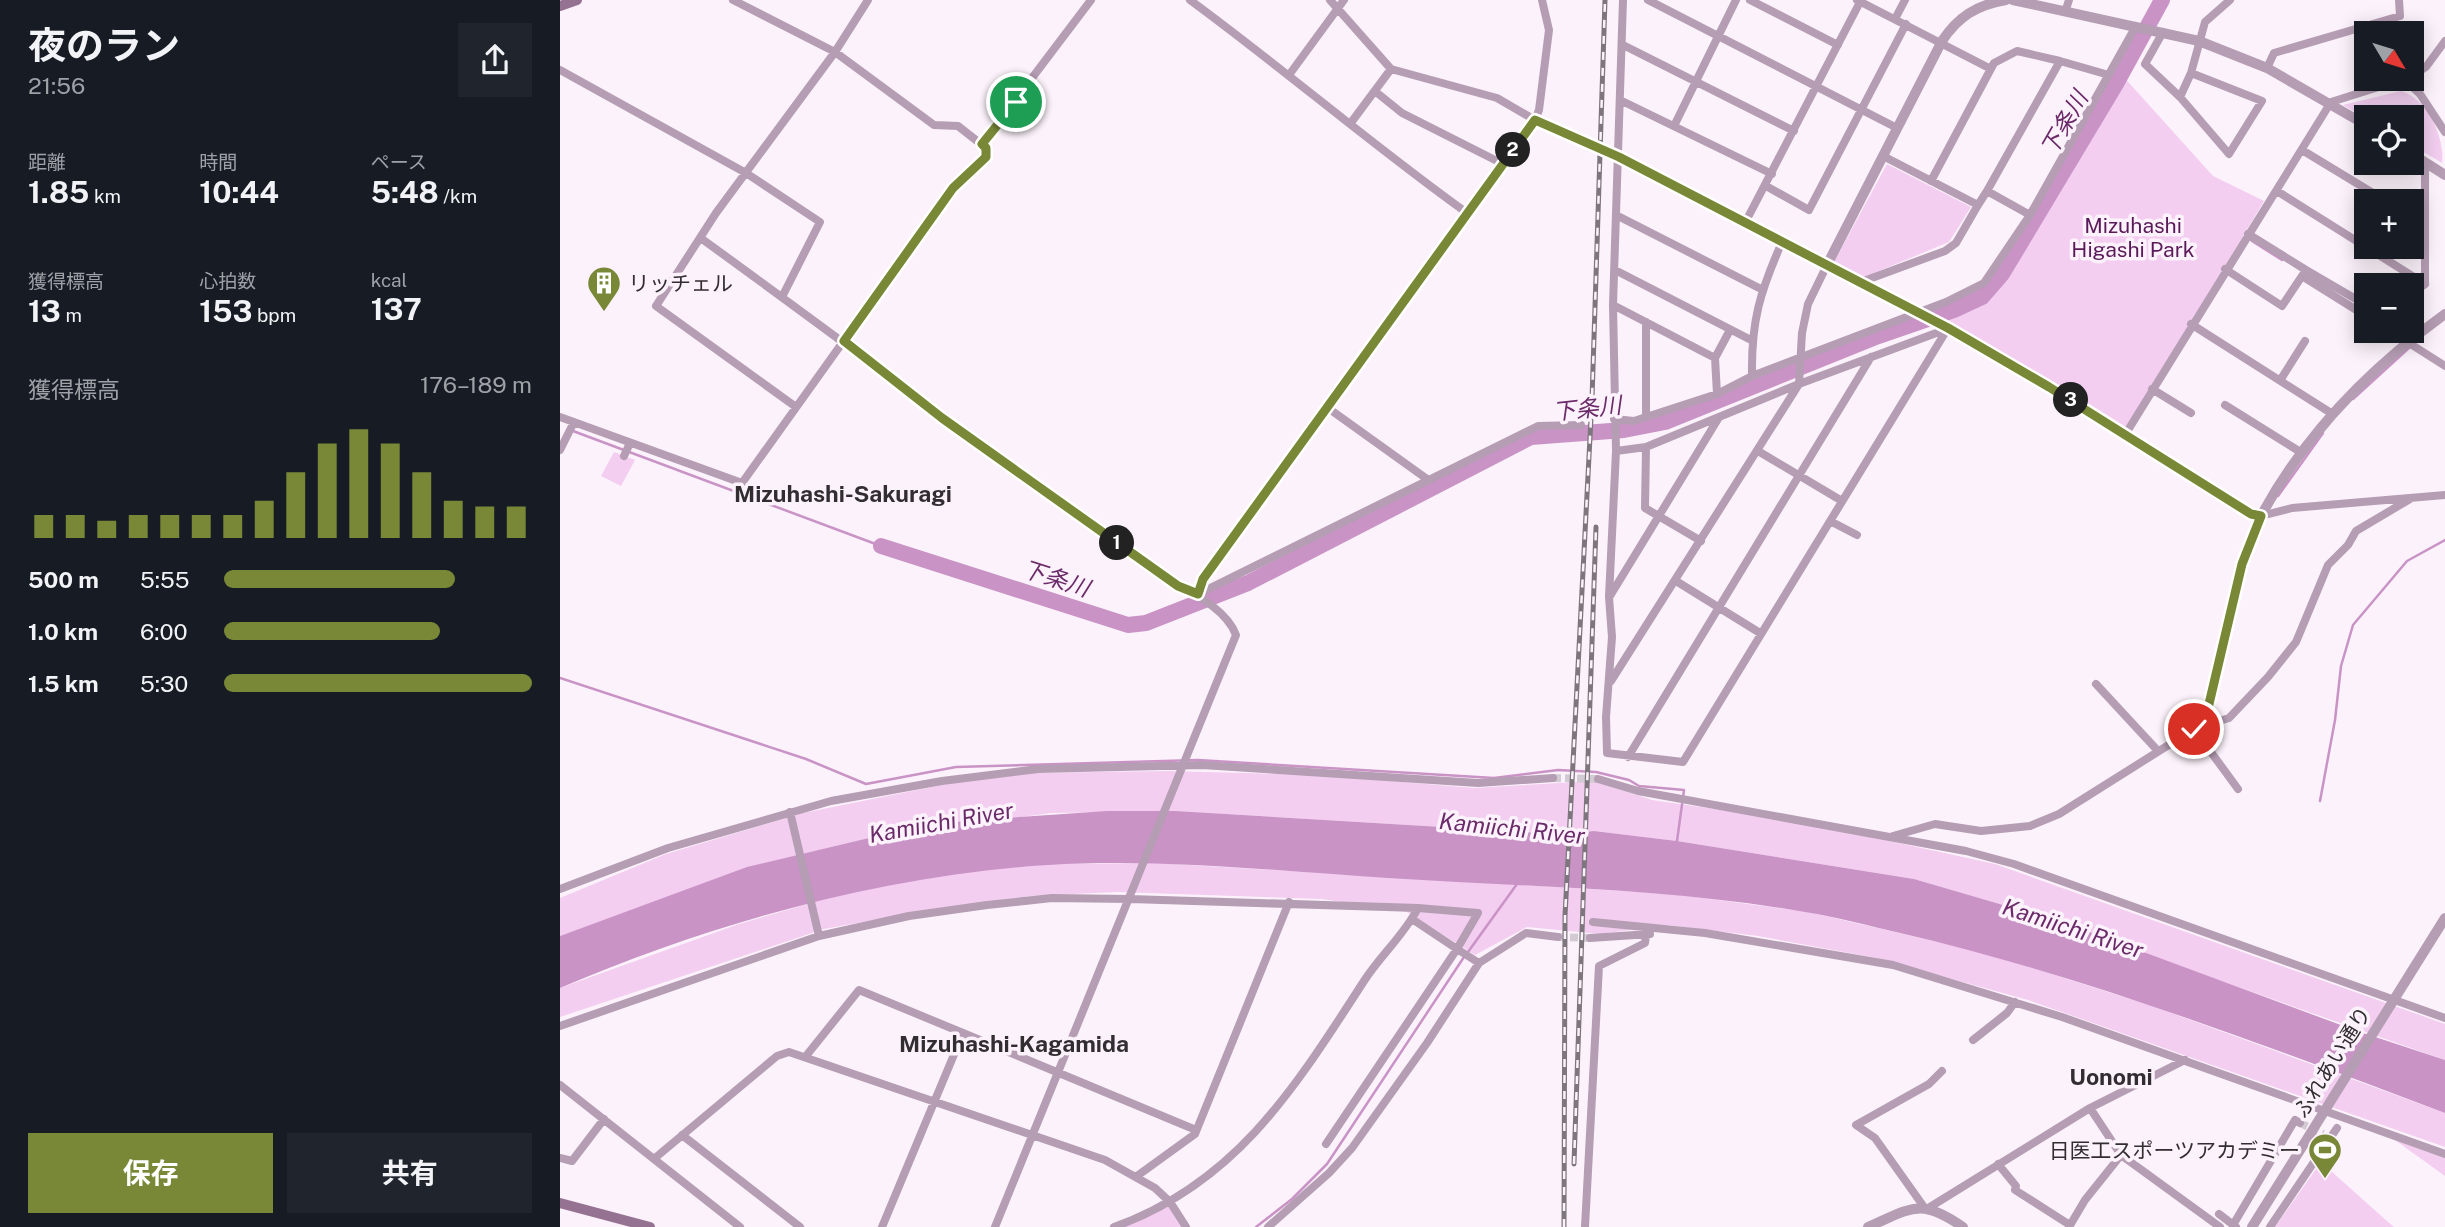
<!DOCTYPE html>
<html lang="ja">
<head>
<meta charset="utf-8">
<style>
  body { margin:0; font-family:"Public Sans","Noto Sans JP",sans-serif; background:#20242c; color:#f1f3f6; height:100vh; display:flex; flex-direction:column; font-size:26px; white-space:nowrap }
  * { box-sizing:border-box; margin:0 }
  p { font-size:23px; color:#9ea1a6 }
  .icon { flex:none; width:38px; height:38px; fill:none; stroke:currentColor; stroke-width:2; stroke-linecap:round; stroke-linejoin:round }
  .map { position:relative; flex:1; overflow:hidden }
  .details { display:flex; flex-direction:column; background:#171b24; width:560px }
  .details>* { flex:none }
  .needle { width:46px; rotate:128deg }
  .fabs { position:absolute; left:1794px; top:21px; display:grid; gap:14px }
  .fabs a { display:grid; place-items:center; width:70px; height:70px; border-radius:0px; background:#171b24; box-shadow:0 4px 18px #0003; font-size:35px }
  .pin { position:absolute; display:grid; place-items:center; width:60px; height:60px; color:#fff; margin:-30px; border:4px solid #fff; border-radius:50%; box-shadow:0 2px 7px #0007 }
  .km { position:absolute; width:35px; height:35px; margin:-18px; border-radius:50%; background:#222; color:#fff; font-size:19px; line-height:35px; text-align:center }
  .round { display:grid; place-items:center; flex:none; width:74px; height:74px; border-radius:0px; background:#20242c }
  .summary { display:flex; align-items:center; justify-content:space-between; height:119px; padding:0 28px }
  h1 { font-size:38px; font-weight:700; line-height:52px }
  .stats { display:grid; grid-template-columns:repeat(3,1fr); gap:10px; height:119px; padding:7px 28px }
  .stats div { display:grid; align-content:center }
  .stats b { font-size:30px; font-weight:700 }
  .stats small { font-size:19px; font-weight:400 }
  .stats p { font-size:19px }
  .chart { height:196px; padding:14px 28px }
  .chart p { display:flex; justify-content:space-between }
  .chart svg { width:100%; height:126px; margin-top:7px; stroke:#798837; stroke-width:6 }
  .button { display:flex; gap:14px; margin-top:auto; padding:14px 28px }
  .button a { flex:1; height:80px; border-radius:0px; background:#798837; color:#fff; font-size:28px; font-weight:700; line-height:80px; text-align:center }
  .button a+a { background:#20242c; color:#f1f3f6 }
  ul { padding:0 28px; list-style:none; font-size:23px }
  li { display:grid; grid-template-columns:112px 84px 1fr; align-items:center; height:52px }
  li i { height:18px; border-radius:9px; background:#798837 }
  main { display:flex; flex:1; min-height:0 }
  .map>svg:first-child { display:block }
  .green { fill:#f3cef0 }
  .water { fill:#c993c6 }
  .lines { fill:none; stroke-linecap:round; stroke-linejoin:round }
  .stream { stroke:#c993c6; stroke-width:2.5 }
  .river { stroke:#c993c6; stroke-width:16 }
  .minor-tunnel { stroke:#d3cbd3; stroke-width:8; stroke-dasharray:8 4; stroke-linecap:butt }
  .minor { stroke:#b59db3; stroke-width:8 }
  .tertiary { stroke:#b59db3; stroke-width:10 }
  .secondary { stroke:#957292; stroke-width:10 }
  .rail-casing { stroke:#7d777d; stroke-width:5 }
  .rail { stroke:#fcf2fb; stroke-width:2.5; stroke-dasharray:8; stroke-linecap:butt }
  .route-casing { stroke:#fff; stroke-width:14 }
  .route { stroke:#798837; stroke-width:9 }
  .labels { text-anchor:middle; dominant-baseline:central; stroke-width:7; stroke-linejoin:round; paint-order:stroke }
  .park-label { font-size:21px; fill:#5a1a59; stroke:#fcf2fb }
  .poi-label { font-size:21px; fill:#312d31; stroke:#fcf2fb; text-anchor:start }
  .street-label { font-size:21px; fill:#312d31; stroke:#fcf2fb }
  .water-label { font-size:23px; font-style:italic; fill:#6b2a69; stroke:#fcf2fb }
  .neighbourhood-label { font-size:23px; font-weight:bold; fill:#312d31; stroke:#fcf2fb }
</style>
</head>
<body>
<main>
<section class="details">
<div class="summary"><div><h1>夜のラン</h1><p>21:56</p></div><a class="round"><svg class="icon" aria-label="share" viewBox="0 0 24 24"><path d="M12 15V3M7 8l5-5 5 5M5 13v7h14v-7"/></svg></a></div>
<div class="stats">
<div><p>距離</p><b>1.85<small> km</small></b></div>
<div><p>時間</p><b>10:44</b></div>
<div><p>ペース</p><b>5:48<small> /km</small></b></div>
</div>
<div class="stats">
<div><p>獲得標高</p><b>13<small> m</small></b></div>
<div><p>心拍数</p><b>153<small> bpm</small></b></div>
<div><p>kcal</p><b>137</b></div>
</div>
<div class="chart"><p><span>獲得標高</span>176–189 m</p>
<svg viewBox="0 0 160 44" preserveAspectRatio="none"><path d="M5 44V36M15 44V36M25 44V38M35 44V36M45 44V36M55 44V36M65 44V36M75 44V31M85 44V21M95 44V11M105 44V6M115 44V11M125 44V21M135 44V31M145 44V33M155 44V33"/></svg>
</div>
<ul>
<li><b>500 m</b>5:55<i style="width:75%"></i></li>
<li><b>1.0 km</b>6:00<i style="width:70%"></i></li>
<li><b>1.5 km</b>5:30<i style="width:100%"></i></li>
</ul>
<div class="button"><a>保存</a><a>共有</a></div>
</section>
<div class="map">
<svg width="1885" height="1227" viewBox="0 0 1885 1227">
  <rect width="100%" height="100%" fill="#fcf2fb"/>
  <path class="green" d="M1561,74L1653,176L1704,201L1565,435L1388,322L1394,310L1422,297L1442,274Z
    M1841,91C1868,99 1885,138 1882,163L1852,145V117L1806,118L1783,105Z
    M1327,164L1411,207L1389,242L1302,278L1274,262Z
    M54,452L75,460L61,486L41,476Z
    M608,771L756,775L914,788L1034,781L1092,800L1233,820L1435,864L1885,1024V1060L1460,910L1354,879L1117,841L1034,831L998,834L616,811L491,813L313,837L190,867L0,936V898L106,854L243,813L392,783L467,773Z
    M596,863L1113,894L1248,912L1426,953L1595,1007L1885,1113V1147L1468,1000L1316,958L1198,936L1108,925L1040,934L967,927L915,955L847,912L762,899L557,892L470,896L376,909L264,929L0,1017V988L179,924L296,890L389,873L492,864Z
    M1835,1140L1885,1158V1176Z
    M1761,1162L1828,1222L1834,1227H1715Z
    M608,1206L621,1227H560Z"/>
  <path class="water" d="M547,811H616L998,834L1034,831L1117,841L1354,879L1505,923L1797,1031L1885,1060V1113C1706,1046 1526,976 1340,933C1309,926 1277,917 1245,912C1108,888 967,887 828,878C716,871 601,858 488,865C323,875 153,923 0,988V936L187,867L313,837L403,821Z"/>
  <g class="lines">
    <path class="stream" d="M1692,241L1722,260
      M1837,331L1849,338
      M1793,399L1850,347
      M13,431L321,546
      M1718,496L1763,433
      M0,678L246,759L306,784L396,767L638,760L934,778L998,770L1036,772L1069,780L1079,786L1124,790L1117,841
      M1760,801L1775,720L1781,666L1793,625L1847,561L1885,540
      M908,952L957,884
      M696,1227L732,1199L767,1164L904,957"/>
    <path class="river" d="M321,546L568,625L586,623L688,583L971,437L1064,430L1105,422L1313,338L1394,310L1422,297L1442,274L1556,84L1602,0"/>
    <path class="minor-tunnel" d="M993,778L1038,779
      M998,937L1030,938
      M1740,1123L1763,1134"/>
    <path class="minor" d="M630,0C724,69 812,145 907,213
      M770,0L831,69L937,98L975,120L1059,157
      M1063,0L1053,305L1056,451L1049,597L1052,637L1046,717L1047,753L1123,762L1388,328
      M1088,0L1337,128
      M1190,0L1278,45
      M1297,0L1429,68
      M1505,12L1509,0
      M1335,19L1345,0
      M1603,32L1585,64L1620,97L1631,73L1645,22L1670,0
      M1063,45L1234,131
      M1707,68L1714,53L1840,16L1839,0
      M0,70L186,173L260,222L222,297
      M729,75L784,0
      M1852,76L1866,67L1885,41
      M1844,79L1860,94L1885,132
      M816,92L842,113L943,164
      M1620,97L1669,154L1702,101L1631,73
      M1060,100L1212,174
      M790,124L831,69
      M1114,126L1176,0
      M422,144L531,0
      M1742,150L1826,201
      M1323,156L1418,205L1427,191L1470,215
      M1371,181L1434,63L1457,51L1500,61
      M1206,186L1249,210L1346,24
      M1427,191L1500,61L1549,75
      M1717,191L1865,284
      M1056,215L1201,289
      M1852,217L1864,224
      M1185,223L1300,2
      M1688,234L1746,270L1742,276L1806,316
      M142,239C301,354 457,473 618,586C639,595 668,613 676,635L435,1227
      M1665,269L1722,306L1742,276
      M1055,270L1191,340
      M1746,270L1806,305
      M1301,282L1385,251L1396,243L1418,205
      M1865,284V163
      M1852,294L1865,284
      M1053,305L1155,358
      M1086,322V417
      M1631,324L1771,413
      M1830,331L1885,366
      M1192,376C1191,321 1200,292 1222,242
      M1721,379L1745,341
      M1592,389L1631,413
      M1157,394L1155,358L1170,330
      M1665,405L1742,453
      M236,407L96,306L156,213L275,52L308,0
      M768,408L867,479
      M0,417L182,483L393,188L426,157V148L398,126L374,125L275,52L173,0
      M1054,419L1074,421L1157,394L1192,376L1386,302L1424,283L1470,215L1576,26
      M1565,435L1771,102L1844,79
      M1086,447L1085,508L1141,541
      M0,450L14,422
      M1056,451L1086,447L1239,384L1387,329
      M1198,451L1282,501
      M64,456L70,443
      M1270,521L1297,535
      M1116,581L1200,633
      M638,594L643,579L975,120L979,110L989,30L982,0
      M638,594L978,426L1021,425
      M1050,596L1158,419
      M1051,681L1239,384L1242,333L1248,304L1267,265
      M1536,684L1598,751
      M1068,757L1311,357
      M1038,779L1078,791L1406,851L1454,864L1885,1018
      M1678,789L1634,729L1669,718L1708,677L1736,642L1768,565L1788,545L1796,531L1850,499
      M230,812L259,936
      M1333,836L1375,824L1421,831L1470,826L1499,814L1634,729L1649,704L1682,564L1701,516L1732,508L1885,495
      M0,889L108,848L271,801L382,781L478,769L642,765L918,783L993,778
      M858,908L918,913L897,949L919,963
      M1033,922L1145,933L1333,965L1502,1017L1885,1154
      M1030,938L1090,934
      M0,1026L259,936L349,916L427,905L492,898L570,899L858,908C844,935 820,956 804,981C736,1086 677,1183 554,1227
      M403,1033L636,1130
      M1413,1040L1447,1013L1455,1002
      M246,1056L299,990L403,1033L322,1227
      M0,1085L180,1227
      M122,1135L240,1227
      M766,1144L897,949L852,919
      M1561,1155L1660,1227
      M0,1158L12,1161L44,1119
      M95,1158L217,1056L229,1052L545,1160L595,1188L610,1202L626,1227
      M1438,1164L1456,1186L1455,1190L1510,1225
      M577,1176L635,1134L729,902
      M1364,1207L1315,1138L1296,1125L1369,1084L1382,1071
      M1370,1207L1530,1108L1625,1060
      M1659,1214L1676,1227
      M1673,1225L1735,1120L1740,1123
      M708,1227L769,1173L792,1148L867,1043L919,963L966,933L998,937
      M1025,1227L1039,966L1085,943L1086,935
      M1509,1227L1525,1200L1561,1155L1530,1108
      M1710,1227L1777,1128"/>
    <path class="tertiary" d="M1453,0L1639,41L1707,68L1806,125
      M1852,154L1885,175
      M1059,157L1388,328L1489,387L1691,514L1701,516C1745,434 1810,368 1885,314
      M1267,265L1382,41C1398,17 1416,5 1446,0
      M1308,1227C1352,1208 1360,1197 1403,1227
      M1692,1227L1885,918"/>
    <path class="secondary" d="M0,6L17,0
      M0,1203L90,1227"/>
    <g class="rail-casing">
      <path id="rail" d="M1014,1164L1036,527
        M1004,1227L1005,916L1032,399L1045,0"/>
    </g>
    <use href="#rail" class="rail"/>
  </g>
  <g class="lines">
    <g class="route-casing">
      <path id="route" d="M456,102L422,144L426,148V157L393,188L284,341L382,418L618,586L638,594L643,579L975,120L1059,157L1388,328L1489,387L1691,514L1701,516L1682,564L1649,704L1634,729"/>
    </g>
    <use href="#route" class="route"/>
  </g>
  <defs>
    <g id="building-pin" transform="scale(1.75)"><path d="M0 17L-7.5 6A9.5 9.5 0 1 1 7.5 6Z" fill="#798837" stroke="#fcf2fb"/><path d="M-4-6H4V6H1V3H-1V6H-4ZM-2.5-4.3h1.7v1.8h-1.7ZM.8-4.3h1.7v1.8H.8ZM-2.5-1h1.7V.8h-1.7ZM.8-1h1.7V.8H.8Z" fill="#fff"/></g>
    <g id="stadium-pin" transform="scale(1.75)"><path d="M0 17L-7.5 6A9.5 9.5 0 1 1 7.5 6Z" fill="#798837" stroke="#fcf2fb"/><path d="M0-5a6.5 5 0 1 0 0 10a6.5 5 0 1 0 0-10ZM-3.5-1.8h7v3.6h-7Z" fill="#fff"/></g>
  </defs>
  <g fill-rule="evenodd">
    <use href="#building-pin" x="44" y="283"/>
    <use href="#stadium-pin" x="1765" y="1150"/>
  </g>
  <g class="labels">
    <g class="park-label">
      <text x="1573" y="225">Mizuhashi<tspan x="1573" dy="24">Higashi Park</tspan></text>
    </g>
    <g class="poi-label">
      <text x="68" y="283">リッチェル</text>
      <text x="1740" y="1150" text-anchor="end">日医工スポーツアカデミー</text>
    </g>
    <g class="street-label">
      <text transform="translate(1772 1062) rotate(-58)">ふれあい通り</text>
    </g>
    <g class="water-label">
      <text transform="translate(1504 123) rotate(-60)">下条川</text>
      <text transform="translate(1027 408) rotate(-6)">下条川</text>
      <text transform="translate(496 578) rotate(18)">下条川</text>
      <text transform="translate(381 822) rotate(-10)">Kamiichi River</text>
      <text transform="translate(952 828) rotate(6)">Kamiichi River</text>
      <text transform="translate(1513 928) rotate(18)">Kamiichi River</text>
    </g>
    <g class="neighbourhood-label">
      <text x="283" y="493">Mizuhashi-Sakuragi</text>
      <text x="454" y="1043">Mizuhashi-Kagamida</text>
      <text x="1551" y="1076">Uonomi</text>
    </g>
  </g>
</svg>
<div class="fabs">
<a><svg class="needle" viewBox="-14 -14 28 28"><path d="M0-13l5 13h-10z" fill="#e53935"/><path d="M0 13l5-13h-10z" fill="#9ea1a6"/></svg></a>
<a><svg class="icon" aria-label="locate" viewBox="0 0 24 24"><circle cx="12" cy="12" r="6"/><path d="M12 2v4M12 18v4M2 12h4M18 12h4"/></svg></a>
<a>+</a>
<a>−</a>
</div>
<div class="pin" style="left:456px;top:102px;background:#1e9e55"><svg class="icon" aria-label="arrive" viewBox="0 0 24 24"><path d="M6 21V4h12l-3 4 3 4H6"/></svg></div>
<div class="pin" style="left:1634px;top:729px;background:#d93025"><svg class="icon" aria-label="check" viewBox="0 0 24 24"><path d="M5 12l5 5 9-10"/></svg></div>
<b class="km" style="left:557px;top:543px">1</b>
<b class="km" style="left:953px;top:150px">2</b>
<b class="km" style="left:1511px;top:400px">3</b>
</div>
</main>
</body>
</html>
